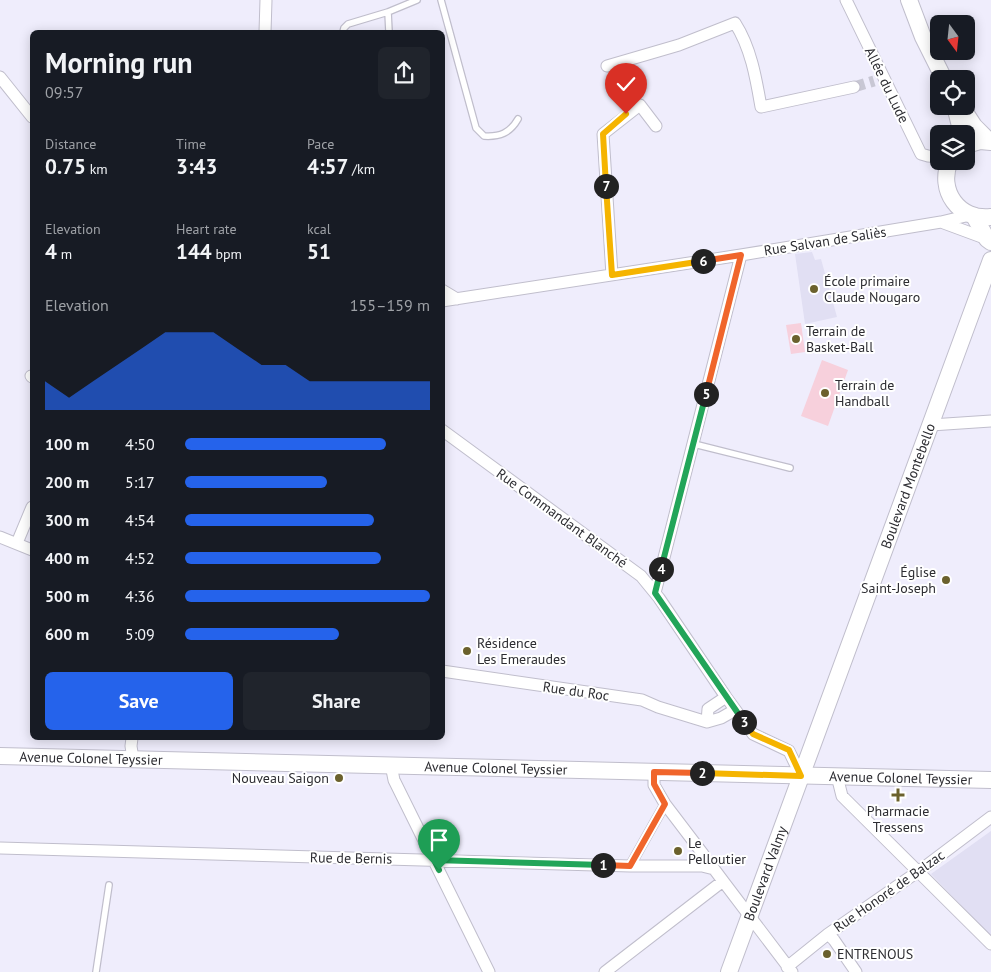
<!DOCTYPE html>
<html lang="en">
<head>
<meta charset="utf-8">
<style>
  body { margin:0; font-family:"PT Sans",sans-serif; background:#20242c; color:#f1f3f6; height:100vh; display:flex; flex-direction:column; font-size:19px; white-space:nowrap }
  * { box-sizing:border-box; margin:0 }
  p { font-size:16px; color:#9ea1a6 }
  .icon { flex:none; width:28px; height:28px; fill:none; stroke:currentColor; stroke-width:2; stroke-linecap:round; stroke-linejoin:round }
  .map { position:relative; flex:1; overflow:hidden }
  .drawer { position:absolute; left:30px; top:30px; width:415px; height:710px; display:flex; flex-direction:column; background:#171b24; border-radius:8px; box-shadow:0 2px 12px #0003 }
  .drawer>* { flex:none }
  .needle { width:32px; rotate:165deg }
  .fabs { position:absolute; left:930px; top:15px; display:grid; gap:10px }
  .fabs a { display:grid; place-items:center; width:45px; height:45px; border-radius:8px; background:#171b24; box-shadow:0 2px 12px #0003; font-size:25px }
  .pin { position:absolute; display:grid; place-items:center; width:42px; height:42px; color:#fff; margin:-51px -21px; border-radius:50% 50% 50% 0; rotate:-45deg; box-shadow:0 0 5px #0007 }
  .pin .icon { rotate:45deg }
  .km { position:absolute; width:25px; height:25px; margin:-12px; border-radius:50%; background:#222; color:#fff; font-size:14px; line-height:25px; text-align:center }
  .round { display:grid; place-items:center; flex:none; width:52px; height:52px; border-radius:8px; background:#20242c }
  .overview { display:flex; align-items:center; justify-content:space-between; height:85px; padding:0 15px }
  h1 { font-size:28px; font-weight:700; line-height:38px }
  .metrics { display:grid; grid-template-columns:repeat(3,1fr); gap:8px; height:85px; padding:5px 15px }
  .metrics div { display:grid; align-content:center }
  .metrics b { font-size:21px; font-weight:700 }
  .metrics small { font-size:14px; font-weight:400 }
  .metrics p { font-size:14px }
  .chart { height:140px; padding:10px 15px }
  .chart p { display:flex; justify-content:space-between }
  .chart svg { width:100%; height:90px; margin-top:5px; fill:#2563eb; opacity:.7 }
  .button { display:flex; gap:10px; margin-top:auto; padding:10px 15px }
  .button a { flex:1; height:58px; border-radius:8px; background:#2563eb; color:#fff; font-size:20px; font-weight:700; line-height:58px; text-align:center }
  .button a+a { background:#20242c; color:#f1f3f6 }
  ul { padding:0 15px; list-style:none; font-size:16px }
  li { display:grid; grid-template-columns:80px 60px 1fr; align-items:center; height:38px }
  li i { height:12px; border-radius:6px; background:#2563eb }
  .map>svg:first-child { display:block }
  .built { fill:#e1dff3 }
  .green { fill:#f7d0dc }
  .lines { fill:none; stroke-linecap:round; stroke-linejoin:round }
  .minor-tunnel { stroke:#c8c7d4; stroke-width:11; stroke-dasharray:11 5.5; stroke-linecap:butt }
  .service-casing { stroke:#c0becc; stroke-width:8 }
  .pedestrian-casing { stroke:#c0becc; stroke-width:11 }
  .minor-casing { stroke:#c0becc; stroke-width:13 }
  .secondary-casing { stroke:#c0becc; stroke-width:18 }
  .service { stroke:#fff; stroke-width:5.5 }
  .pedestrian { stroke:#fff; stroke-width:9 }
  .minor { stroke:#fff; stroke-width:11 }
  .secondary { stroke:#fff; stroke-width:16 }
  .split-1-casing { stroke:#fff; stroke-width:10 }
  .split-2-casing { stroke:#fff; stroke-width:10 }
  .split-3-casing { stroke:#fff; stroke-width:10 }
  .split-4-casing { stroke:#fff; stroke-width:10 }
  .split-5-casing { stroke:#fff; stroke-width:10 }
  .split-6-casing { stroke:#fff; stroke-width:10 }
  .split-7-casing { stroke:#fff; stroke-width:10 }
  .split-8-casing { stroke:#fff; stroke-width:10 }
  .split-1 { stroke:#22a559; stroke-width:6 }
  .split-2 { stroke:#f0652b; stroke-width:6 }
  .split-3 { stroke:#f5b400; stroke-width:6 }
  .split-4 { stroke:#22a559; stroke-width:6 }
  .split-5 { stroke:#22a559; stroke-width:6 }
  .split-6 { stroke:#f0652b; stroke-width:6 }
  .split-7 { stroke:#f5b400; stroke-width:6 }
  .split-8 { stroke:#f5b400; stroke-width:6 }
  .poi-dot { fill:#6b612d; stroke:#fff; stroke-width:2 }
  .labels { text-anchor:middle; dominant-baseline:central; stroke-width:4; stroke-linejoin:round; paint-order:stroke }
  .street-label { font-size:14px; fill:#2d2d32; stroke:#fff }
  .poi-label { font-size:14px; fill:#2d2d32; stroke:#fff; text-anchor:start }
</style>
</head>
<body>
<div class="map">
<svg width="991" height="972" viewBox="0 0 991 972">
  <rect width="100%" height="100%" fill="#efedfc"/>
  <path class="built" d="M812,252L815,260L821,259L837,317L805,324L795,254Z
    M991,831V936L931,874Z"/>
  <path class="green" d="M801,323L805,352L791,354L786,325Z
    M822,360L848,370L828,426L801,416Z"/>
  <g class="lines">
    <path class="minor-tunnel" d="M854,87L874,81"/>
    <g class="service-casing">
      <path id="service" d="M441,0L476,128L484,136C500,137 510,133 518,119
        M343,32L344,28L348,24L388,12
        M389,32L388,12L417,0
        M694,444L790,468
        M96,972L109,885"/>
    </g>
    <g class="pedestrian-casing">
      <path id="pedestrian" d="M630,866L665,804"/>
    </g>
    <g class="minor-casing">
      <path id="minor" d="M846,0L921,154L928,156L939,157
        M265,32L266,0
        M607,66L679,45L735,23C751,48 756,78 761,107L854,87
        M0,77L32,117
        M941,222L987,239
        M612,275L603,134L640,105L656,126
        M442,290L457,299
        M442,301L741,255L941,222L970,215
        M31,376L32,377
        M931,425L991,421
        M442,430L641,576L659,598L726,697L753,734L789,751L801,776
        M0,537L32,550
        M17,543L32,507
        M655,593L741,255
        M442,671L642,700L658,707L707,722L721,718L735,710
        M707,722L708,709L726,697
        M132,738L131,746L133,759
        M391,765L394,780L489,972
        M654,772V785L665,804L703,854L702,866
        M837,776L842,796L991,944
        M0,848L630,866H702L714,869L723,881
        M828,934L834,940L856,972
        M787,967L828,934L926,866L991,817
        M605,972L723,881L792,972"/>
    </g>
    <g class="secondary-casing">
      <g id="secondary">
        <path d="M909,0L923,37L944,79"/>
        <path d="M955,106L962,134"/>
        <path d="M961,106L974,126L989,141"/>
        <path d="M966,145L980,141L991,142"/>
        <path d="M950,161C937,190 959,221 991,217"/>
        <path d="M974,216L987,239L991,242"/>
        <path id="s1" d="M0,756L991,780"/>
        <path id="s2" d="M729,972L991,260"/>
      </g>
    </g>
    <use href="#service" class="service"/>
    <use href="#pedestrian" class="pedestrian"/>
    <use href="#minor" class="minor"/>
    <use href="#secondary" class="secondary"/>
  </g>
  <g class="lines">
    <g class="split-1-casing">
      <path id="split-1" d="M439,870L434,860L603,865"/>
    </g>
    <g class="split-2-casing">
      <path id="split-2" d="M603,865L630,866L665,804L654,784V772L702,773"/>
    </g>
    <g class="split-3-casing">
      <path id="split-3" d="M702,773L801,776L789,750L753,734L744,722"/>
    </g>
    <g class="split-4-casing">
      <path id="split-4" d="M661,569L655,593L744,722"/>
    </g>
    <g class="split-5-casing">
      <path id="split-5" d="M661,569L706,394"/>
    </g>
    <g class="split-6-casing">
      <path id="split-6" d="M703,261L741,255L706,394"/>
    </g>
    <g class="split-7-casing">
      <path id="split-7" d="M606,186L612,275L703,261"/>
    </g>
    <g class="split-8-casing">
      <path id="split-8" d="M606,186L603,134L626,114"/>
    </g>
    <use href="#split-1" class="split-1"/>
    <use href="#split-2" class="split-2"/>
    <use href="#split-3" class="split-3"/>
    <use href="#split-4" class="split-4"/>
    <use href="#split-5" class="split-5"/>
    <use href="#split-6" class="split-6"/>
    <use href="#split-7" class="split-7"/>
    <use href="#split-8" class="split-8"/>
  </g>
  <g class="poi-dot">
    <circle cx="814" cy="289" r="5"/>
    <circle cx="796" cy="339" r="5"/>
    <circle cx="825" cy="393" r="5"/>
    <circle cx="946" cy="580" r="5"/>
    <circle cx="467" cy="651" r="5"/>
    <circle cx="339" cy="778" r="5"/>
    <path d="M895.5 787.5h5v5h5v5h-5v5h-5v-5h-5v-5h5z"/>
    <circle cx="678" cy="851" r="5"/>
    <circle cx="827" cy="954" r="5"/>
  </g>
  <g class="labels">
    <g class="street-label">
      <text transform="translate(887 85) rotate(64)">Allée du Lude</text>
      <text transform="translate(825 241) rotate(-9)">Rue Salvan de Saliès</text>
      <text stroke="none"><textPath href="#s2" startOffset="518">Boulevard Montebello</textPath></text>
      <text transform="translate(562 518) rotate(36)">Rue Commandant Blanché</text>
      <text transform="translate(576 691) rotate(8)">Rue du Roc</text>
      <text stroke="none"><textPath href="#s1" startOffset="91">Avenue Colonel Teyssier</textPath></text>
      <text stroke="none"><textPath href="#s1" startOffset="496">Avenue Colonel Teyssier</textPath></text>
      <text stroke="none"><textPath href="#s1" startOffset="901">Avenue Colonel Teyssier</textPath></text>
      <text transform="translate(351 858) rotate(1)">Rue de Bernis</text>
      <text stroke="none"><textPath href="#s2" startOffset="105">Boulevard Valmy</textPath></text>
      <text transform="translate(889 891) rotate(-35)">Rue Honoré de Balzac</text>
    </g>
    <g class="poi-label">
      <text x="824" y="281">École primaire<tspan x="824" dy="16">Claude Nougaro</tspan></text>
      <text x="806" y="331">Terrain de<tspan x="806" dy="16">Basket-Ball</tspan></text>
      <text x="835" y="385">Terrain de<tspan x="835" dy="16">Handball</tspan></text>
      <text x="936" y="572" text-anchor="end">Église<tspan x="936" dy="16">Saint-Joseph</tspan></text>
      <text x="477" y="643">Résidence<tspan x="477" dy="16">Les Emeraudes</tspan></text>
      <text x="329" y="778" text-anchor="end">Nouveau Saigon</text>
      <text x="898" y="811" text-anchor="middle">Pharmacie<tspan x="898" dy="16">Tressens</tspan></text>
      <text x="688" y="843">Le<tspan x="688" dy="16">Pelloutier</tspan></text>
      <text x="837" y="954">ENTRENOUS</text>
    </g>
  </g>
</svg>
<div class="fabs">
<a><svg class="needle" viewBox="-14 -14 28 28"><path d="M0-13l5 13h-10z" fill="#e53935"/><path d="M0 13l5-13h-10z" fill="#9ea1a6"/></svg></a>
<a><svg class="icon" aria-label="locate" viewBox="0 0 24 24"><circle cx="12" cy="12" r="6"/><path d="M12 2v4M12 18v4M2 12h4M18 12h4"/></svg></a>
<a><svg class="icon" aria-label="layers" viewBox="0 0 24 24"><path d="M12 4l9 5-9 5-9-5zM3 14l9 5 9-5"/></svg></a>
</div>
<div class="pin" style="left:439px;top:870px;background:#1e9e55"><svg class="icon" aria-label="arrive" viewBox="0 0 24 24"><path d="M6 21V4h12l-3 4 3 4H6"/></svg></div>
<div class="pin" style="left:626px;top:114px;background:#d93025"><svg class="icon" aria-label="check" viewBox="0 0 24 24"><path d="M5 12l5 5 9-10"/></svg></div>
<b class="km" style="left:603px;top:865px">1</b>
<b class="km" style="left:702px;top:773px">2</b>
<b class="km" style="left:744px;top:722px">3</b>
<b class="km" style="left:661px;top:569px">4</b>
<b class="km" style="left:706px;top:394px">5</b>
<b class="km" style="left:703px;top:261px">6</b>
<b class="km" style="left:606px;top:186px">7</b>
<section class="drawer">
<div class="overview"><div><h1>Morning run</h1><p>09:57</p></div><a class="round"><svg class="icon" aria-label="share" viewBox="0 0 24 24"><path d="M12 15V3M7 8l5-5 5 5M5 13v7h14v-7"/></svg></a></div>
<div class="metrics">
<div><p>Distance</p><b>0.75<small> km</small></b></div>
<div><p>Time</p><b>3:43</b></div>
<div><p>Pace</p><b>4:57<small> /km</small></b></div>
</div>
<div class="metrics">
<div><p>Elevation</p><b>4<small> m</small></b></div>
<div><p>Heart rate</p><b>144<small> bpm</small></b></div>
<div><p>kcal</p><b>51</b></div>
</div>
<div class="chart"><p><span>Elevation</span>155–159 m</p>
<svg viewBox="0 0 160 44" preserveAspectRatio="none"><path d="M0 44V30L10 38L20 30L30 22L40 14L50 6L60 6L70 6L80 14L90 22L100 22L110 30L120 30L130 30L140 30L150 30L160 30V44z"/></svg>
</div>
<ul>
<li><b>100 m</b>4:50<i style="width:82%"></i></li>
<li><b>200 m</b>5:17<i style="width:58%"></i></li>
<li><b>300 m</b>4:54<i style="width:77%"></i></li>
<li><b>400 m</b>4:52<i style="width:80%"></i></li>
<li><b>500 m</b>4:36<i style="width:100%"></i></li>
<li><b>600 m</b>5:09<i style="width:63%"></i></li>
</ul>
<div class="button"><a>Save</a><a>Share</a></div>
</section>
</div>
</body>
</html>
